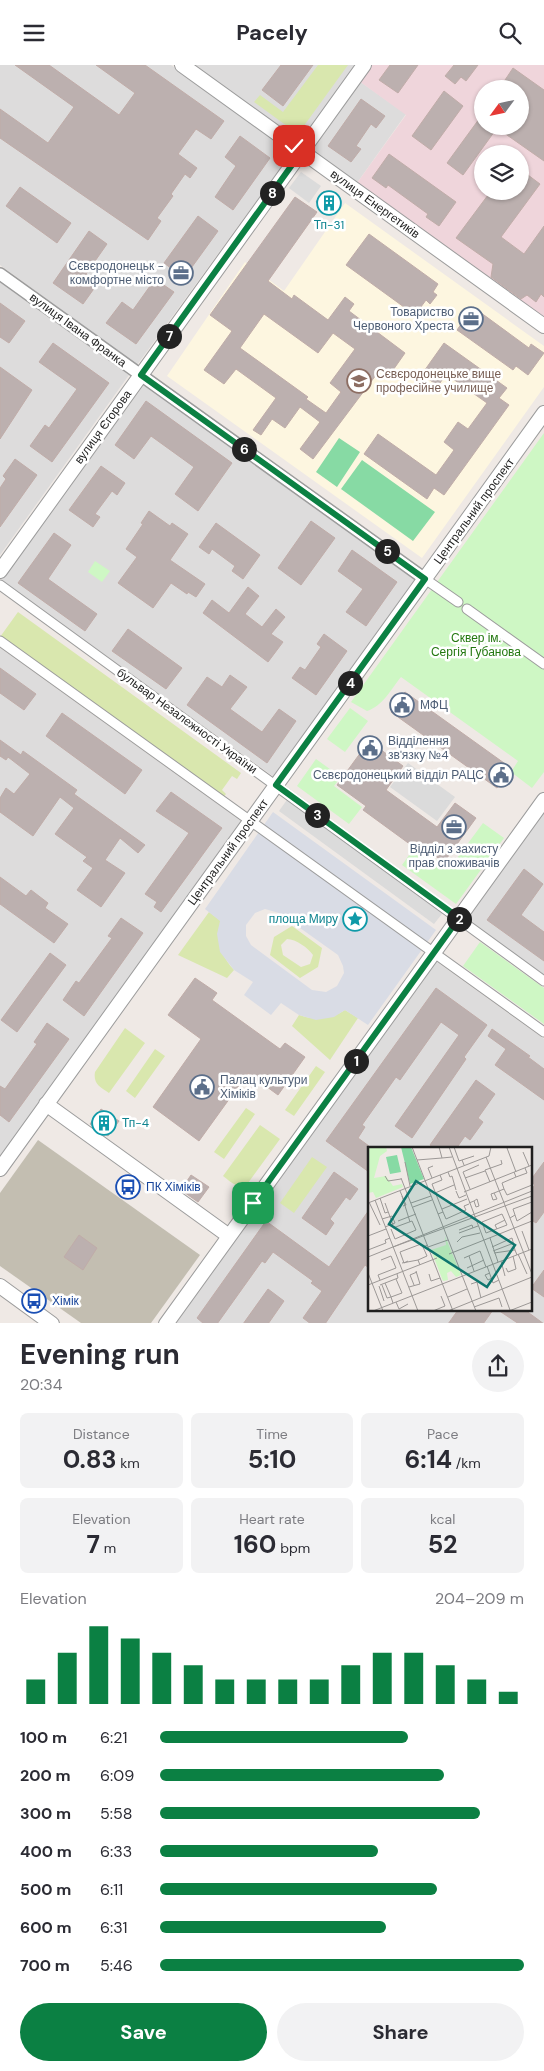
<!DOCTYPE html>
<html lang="en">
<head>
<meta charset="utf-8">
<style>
  body { margin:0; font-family:"DM Sans",sans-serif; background:#f2f2f3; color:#2b2b33; height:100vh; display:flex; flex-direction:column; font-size:19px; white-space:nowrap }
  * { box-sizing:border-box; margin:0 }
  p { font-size:16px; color:#7c7c81 }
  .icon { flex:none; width:28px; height:28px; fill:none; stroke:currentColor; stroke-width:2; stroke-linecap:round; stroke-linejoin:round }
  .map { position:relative; height:1258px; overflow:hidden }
  .drawer { display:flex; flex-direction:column; background:#fff; flex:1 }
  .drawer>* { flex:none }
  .needle { width:32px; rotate:237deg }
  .fabs { position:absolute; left:474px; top:15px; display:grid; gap:10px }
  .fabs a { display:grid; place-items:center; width:55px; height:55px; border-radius:50%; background:#fff; box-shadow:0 1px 4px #0004; font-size:25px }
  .pin { position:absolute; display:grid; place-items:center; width:42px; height:42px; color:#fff; margin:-21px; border-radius:10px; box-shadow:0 2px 8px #0006 }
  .km { position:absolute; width:25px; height:25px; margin:-12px; border-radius:50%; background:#222; color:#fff; font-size:14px; line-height:25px; text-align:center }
  .round { display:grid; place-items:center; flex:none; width:52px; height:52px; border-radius:26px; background:#f2f2f3 }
  .headline { display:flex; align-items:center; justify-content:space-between; height:85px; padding:0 20px }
  h1 { font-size:28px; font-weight:700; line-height:38px }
  .metrics { display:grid; grid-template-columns:repeat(3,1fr); gap:8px; height:85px; padding:5px 20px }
  .metrics div { display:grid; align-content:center; border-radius:8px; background:#f2f2f3; text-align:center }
  .metrics b { font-size:25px; font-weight:700 }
  .metrics small { font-size:14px; font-weight:400 }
  .metrics p { font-size:14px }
  .chart { height:140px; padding:10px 20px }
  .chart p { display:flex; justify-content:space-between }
  .chart svg { width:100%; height:90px; margin-top:5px; stroke:#0b8043; stroke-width:6 }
  .primary-button { display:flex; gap:10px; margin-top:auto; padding:10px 20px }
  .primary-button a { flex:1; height:58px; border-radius:30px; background:#0b8043; color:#fff; font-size:20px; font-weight:700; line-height:58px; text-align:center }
  .primary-button a+a { background:#f2f2f3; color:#2b2b33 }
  ul { padding:0 20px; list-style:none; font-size:16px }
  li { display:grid; grid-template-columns:80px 60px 1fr; align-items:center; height:38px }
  li i { height:12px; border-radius:6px; background:#0b8043 }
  header { display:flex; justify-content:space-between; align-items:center; height:65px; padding:0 20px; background:#fff; font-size:22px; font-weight:700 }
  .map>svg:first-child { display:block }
  .residential { fill:#dddcdc; fill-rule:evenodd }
  .commercial { fill:#efd5db; fill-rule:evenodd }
  .education { fill:#fdf6e0 }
  .construction { fill:#c3beb1 }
  .grass { fill:#d9e7ae; fill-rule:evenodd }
  .park { fill:#cef7c4 }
  .pitch { fill:#87daa4 }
  .parking { fill:#dbdbdb }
  .plaza { fill:#d9dce5; fill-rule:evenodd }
  .building { fill:#bcb0af; stroke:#c0aca8; fill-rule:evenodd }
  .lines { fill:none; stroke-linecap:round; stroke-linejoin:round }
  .pedestrian-casing { stroke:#9c9c9c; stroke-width:11 }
  .minor-casing { stroke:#9c9c9c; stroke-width:14 }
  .tertiary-casing { stroke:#9c9c9c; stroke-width:16 }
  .pedestrian { stroke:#fff; stroke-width:9 }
  .minor { stroke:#fff; stroke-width:11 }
  .tertiary { stroke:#fff; stroke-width:14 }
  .route-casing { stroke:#fff; stroke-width:10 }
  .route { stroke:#0b8043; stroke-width:6 }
  .labels { text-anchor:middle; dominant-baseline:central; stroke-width:5; stroke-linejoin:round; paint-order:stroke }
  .street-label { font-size:12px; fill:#1f1f1f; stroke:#fff }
  .culture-label { font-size:12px; fill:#0d838f; stroke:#fff }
  .service-label { font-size:12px; fill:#4e5e75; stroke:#fff; text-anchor:end }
  .education-label { font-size:12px; fill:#785e54; stroke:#fff; text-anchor:start }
  .park-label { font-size:12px; fill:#247811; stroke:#fff }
  .transit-label { font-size:12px; fill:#164399; stroke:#fff; text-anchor:start }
  .inset-road { fill:none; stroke:#9c9896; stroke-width:1 }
  .view { fill:#0f766e; fill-opacity:0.15; stroke:#0f766e; stroke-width:2.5 }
  .inset-edge { fill:none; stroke:#1f1f1f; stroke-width:2.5 }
</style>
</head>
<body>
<header><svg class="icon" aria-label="menu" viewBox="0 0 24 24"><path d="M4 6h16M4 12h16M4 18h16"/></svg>Pacely<svg class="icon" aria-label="search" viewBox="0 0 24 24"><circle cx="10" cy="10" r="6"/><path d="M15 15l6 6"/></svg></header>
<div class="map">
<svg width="544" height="1259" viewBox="0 0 544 1259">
  <rect width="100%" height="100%" fill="#efe9e5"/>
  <path class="residential" d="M0,0H171L292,87L137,300L0,200Z
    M192,0H357L302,78Z
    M359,16L406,49L357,118L312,86Z
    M0,217L129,310L0,490Z
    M146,317L417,512L274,712L1,515Z
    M0,583L241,756L0,1094Z
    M544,746V914L464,857Z
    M434,895L544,974V1258L174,1259ZM369,1084H530V1245H369Z"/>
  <path class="commercial" d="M371,0H544V253L357,118L406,50L359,16ZM482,24H520V61H482ZM482,89H520V126H482Z"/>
  <path class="education" d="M345,138L544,281V322L422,493L167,311L245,197L284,226Z"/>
  <path class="construction" d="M38,1075L200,1190L151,1258H81L0,1201V1128Z"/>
  <path class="grass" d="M318,0H348L298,69L254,37L260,30L283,47Z
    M18,547L241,708L237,714L232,711L222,725L226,729L222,734L0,572Z
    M209,847L221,856C216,875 221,891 234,905L227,913L178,890Z
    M292,861L322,883L318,902L300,913L270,890L274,872ZM287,874C296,874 308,883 313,890L310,899L301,902L283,890L281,880Z
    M345,945L358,953L330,995L292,961L299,950C315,956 331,954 345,945Z
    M125,963L145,978L109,1028C100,1022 93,1019 95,1007Z
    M155,984L165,991L135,1033L126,1026Z
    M316,1001L325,1007L294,1051L285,1045Z
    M246,1043L255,1049L224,1094L214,1087Z
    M260,1060L280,1074L248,1118C237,1124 232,1118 223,1111Z
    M312,1092L327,1102L294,1148L280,1138Z"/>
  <path class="park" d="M544,368V707L532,723L511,707L518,696L401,612C391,624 383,641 367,646L351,637Z
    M95,496L110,506L102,517L88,507Z
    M350,643L368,656L345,687L327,674Z
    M316,694L341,712L334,721L362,742L349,759L297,721Z
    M483,758L504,773L456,839L402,800L412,786L417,789L421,784L449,804Z
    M480,877L544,923V959L463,901Z"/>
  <path class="pitch" d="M339,373L360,387L337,422L316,407Z
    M362,395L435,447L413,476L341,424Z"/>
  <path class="parking" d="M301,107L321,121L309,138L289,123Z
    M408,698L455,732L437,756L390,722Z
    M289,732L445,845L434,859L279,746Z"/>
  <path class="plaza" d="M273,747L436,865L368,960L345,945L334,952L316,955L299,950L281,938L271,950L244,930L253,917L234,905L220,887L217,869L220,856L205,844ZM265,844L279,848L338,890L343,901L344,908L337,921L326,927L312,925L251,880L246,871V860L255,848Z"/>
  <path class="building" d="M15,0H49L119,50L135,28L96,0H145L224,56L211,74L196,64L178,89L197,103L190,113L185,109L171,129L173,131L157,153L161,156L148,175L0,73V44L48,78L74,42Z
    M281,0H313L283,41L262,25Z
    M390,0H418L398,28L379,15Z
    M454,0H478L466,16L461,12L455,19L445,11Z
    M513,3L544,25V96L497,63L463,110L447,98L482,50V61H520V24H499Z
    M444,26L463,41L431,85L412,71Z
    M361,34L385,51L376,63L371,59L356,81L361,84L351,97L328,81Z
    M240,71L270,93L233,145L215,132L236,101L225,92Z
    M389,89L456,137L439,161L426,152L428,149L388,120L386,123L372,113Z
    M520,104L540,119L501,172L524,189L544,161V232L541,229L536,237L527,230L521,234L491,212L493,199L456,173L491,126H520Z
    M20,122L71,158L57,178L6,141Z
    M324,126L341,139L333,149L316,137Z
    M295,132L317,147L268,216L292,234L294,230L328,255L345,232L354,239L349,246L405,288L391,308L382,302L313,394L300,384L320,357L300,342L285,363L272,354L261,370L253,365L276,333L236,304L224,319L204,305L232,266L210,250ZM264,249L318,288L333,268L355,284L330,318L341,327L326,348L306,334L308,332L240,283Z
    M198,151L218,166L184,213L164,198Z
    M89,166L107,179L86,209L98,218L83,239L53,218Z
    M369,169L438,219L433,227L437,230L430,239L426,235L415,250L346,200Z
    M155,214L174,227L136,279L106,258L122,237L133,245Z
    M0,238L25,256L9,278L0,272Z
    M473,242L529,283L531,279L544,288L528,310L516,301L513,305L457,265Z
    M53,278L109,318L52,397L30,381L45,360L49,363L77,324L39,297Z
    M444,278L507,323L499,333L509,340L444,430L434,423L427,434L364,389L378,369L436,410L454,385L444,377L458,357L468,364L487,338L446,309L438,321L422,309Z
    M0,302L32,325L0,374Z
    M146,336L232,398L198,446L175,429L194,402L151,371L134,394L115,380Z
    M15,394L37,410L0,462V423L6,414L3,411Z
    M101,401L125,418L117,430L112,426L95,449L100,452L93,462L69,445Z
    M149,446L170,461L172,458L188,469L170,495L205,519L196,532L188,527L187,529L171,518L153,543L118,518L137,492L126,484L143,459L141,458Z
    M311,456L335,473L301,520L278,503Z
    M216,458L260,490L243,514L232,506L235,501L212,484L209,489L199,482Z
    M54,468L71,480L48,514L97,549L85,566L18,518Z
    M352,485L397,517L366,561L346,547L363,524L338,506Z
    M248,522L259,531L245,549L262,562L276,544L285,552L271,569L283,577L268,597L203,548L212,535L229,548Z
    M128,564L182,603L166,624L112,586Z
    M324,569L347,586L316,630L292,613L300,602L305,605L321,582L317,579Z
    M0,603L36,629L24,645L0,628Z
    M230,610L247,622L230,644L262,667L279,644L296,656L267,698L187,640L207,612L222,622Z
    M405,627L511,703L497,723L391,647Z
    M62,648L142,705L125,729L46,671Z
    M0,675L21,690L23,686L77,725L74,729L145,780L138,788L120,773L105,795L125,808L101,842L77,825L93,803L83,796L87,792L55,769L74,743L60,732L33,771L0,747V733L6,723L14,729L30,709L8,692L6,695L0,691Z
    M369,676L403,701L386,725L437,762L455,738L476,753L444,797L414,776L411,780L363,745L366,741L337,720Z
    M171,727L222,763L161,847L154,842L157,837L145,829L189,768L156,746Z
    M524,804L543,819L521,850L544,867V896L487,855Z
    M0,812L26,831L31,825L48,838L45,843L68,859L54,878L0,839Z
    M121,853L143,868L84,951L63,935L76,916L79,918L112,873L108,871Z
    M50,888L66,900L17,967L1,955Z
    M195,913L217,928L212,935L280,984L285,978L305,992L278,1030L248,1008L199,1076L153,1042L201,974L168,950Z
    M436,923L487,960L464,992L466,994L412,1073L395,1061L459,970L441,957L400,1015L396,1012L362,1060L365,1062L358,1073L369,1081V1107L326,1076Z
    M47,958L69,974L9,1057L0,1050V1021L5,1024L37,979L34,977Z
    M492,964L530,991L528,992L544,1004V1035L495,1000L506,984L488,971Z
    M476,1015L495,1029L478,1053L483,1057L470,1075L465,1071L456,1084H435L430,1080Z
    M101,1044L119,1056L108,1071L90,1059Z
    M544,1097V1147L536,1158L530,1154V1126L535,1120L530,1116Z
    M334,1107L358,1124L350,1135L346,1132L330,1154L334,1158L326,1170L302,1153Z
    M191,1110L209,1122L198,1137L181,1125Z
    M369,1145V1203L365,1200L325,1259H311L303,1253L322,1226L311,1218L313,1216L273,1187L265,1198L262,1196L217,1259H204L197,1253L266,1156L329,1202Z
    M79,1170L97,1183L83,1205L64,1192Z
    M544,1205V1232L531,1223Z
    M268,1224L284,1236L268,1259H243Z
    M458,1245H493L483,1259H448Z
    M498,1245H525L544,1259H519Z"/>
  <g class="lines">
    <g class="pedestrian-casing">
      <path id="pedestrian" d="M425,514L458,537
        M0,520L544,916
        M467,544L544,599
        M0,576L544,967"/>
    </g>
    <g class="minor-casing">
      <path id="minor" d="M0,209L425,514"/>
    </g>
    <g class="tertiary-casing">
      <path id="tertiary" d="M182,0L544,261
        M0,506L364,0
        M46,1039L229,1171
        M0,1104L544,348
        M0,1221L52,1259
        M166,1259L544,735"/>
    </g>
    <use href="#pedestrian" class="pedestrian"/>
    <use href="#minor" class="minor"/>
    <use href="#tertiary" class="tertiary"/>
  </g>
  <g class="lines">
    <g class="route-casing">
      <path id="route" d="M253,1138L459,853L276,720L425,514L141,310L302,86L294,81"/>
    </g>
    <use href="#route" class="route"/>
  </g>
  <defs>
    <g id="building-ring" transform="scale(1.25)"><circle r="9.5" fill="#fff" stroke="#0f9aa8" stroke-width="1.5"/><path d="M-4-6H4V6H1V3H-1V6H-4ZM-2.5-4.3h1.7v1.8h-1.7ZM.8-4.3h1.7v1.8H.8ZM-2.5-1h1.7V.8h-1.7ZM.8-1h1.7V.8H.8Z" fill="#0f9aa8"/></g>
    <g id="office-ring" transform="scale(1.25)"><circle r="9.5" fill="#fff" stroke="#5c6f8a" stroke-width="1.5"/><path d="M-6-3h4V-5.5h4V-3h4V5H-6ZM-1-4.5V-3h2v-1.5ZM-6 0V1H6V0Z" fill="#5c6f8a"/></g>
    <g id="university-ring" transform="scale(1.25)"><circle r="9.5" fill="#fff" stroke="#8d6e63" stroke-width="1.5"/><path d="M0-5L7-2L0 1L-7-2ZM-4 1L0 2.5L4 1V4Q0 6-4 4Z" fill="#8d6e63"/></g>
    <g id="civic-ring" transform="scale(1.25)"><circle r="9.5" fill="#fff" stroke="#5c6f8a" stroke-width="1.5"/><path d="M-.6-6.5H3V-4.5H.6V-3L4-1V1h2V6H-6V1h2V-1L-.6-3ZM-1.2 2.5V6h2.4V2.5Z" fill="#5c6f8a"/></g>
    <g id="sight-ring" transform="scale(1.25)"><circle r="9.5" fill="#fff" stroke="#0f9aa8" stroke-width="1.5"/><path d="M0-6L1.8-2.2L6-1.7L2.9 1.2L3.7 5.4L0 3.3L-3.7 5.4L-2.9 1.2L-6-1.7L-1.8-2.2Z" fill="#0f9aa8"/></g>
    <g id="bus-ring" transform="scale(1.25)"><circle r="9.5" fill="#fff" stroke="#1a4fb4" stroke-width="1.5"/><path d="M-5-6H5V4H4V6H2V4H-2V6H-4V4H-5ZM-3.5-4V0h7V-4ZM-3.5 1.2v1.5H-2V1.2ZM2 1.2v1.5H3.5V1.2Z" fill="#1a4fb4"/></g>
  </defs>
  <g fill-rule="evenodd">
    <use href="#building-ring" x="329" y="138"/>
    <use href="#office-ring" x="181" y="208"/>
    <use href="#office-ring" x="471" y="254"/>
    <use href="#university-ring" x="359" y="316"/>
    <use href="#civic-ring" x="402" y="640"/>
    <use href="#civic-ring" x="370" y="683"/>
    <use href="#civic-ring" x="501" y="710"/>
    <use href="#office-ring" x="454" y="762"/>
    <use href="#sight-ring" x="355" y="854"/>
    <use href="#civic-ring" x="202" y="1022"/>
    <use href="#building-ring" x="104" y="1058"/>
    <use href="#bus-ring" x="128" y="1122"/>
    <use href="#bus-ring" x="34" y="1236"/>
  </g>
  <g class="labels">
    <g class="street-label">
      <text transform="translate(375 139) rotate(36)">вулиця Енергетиків</text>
      <text transform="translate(78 265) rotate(36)">вулиця Івана Франка</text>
      <text transform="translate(103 362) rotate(-54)">вулиця Єгорова</text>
      <text transform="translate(474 446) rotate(-54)">Центральний проспект</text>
      <text transform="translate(187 656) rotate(36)">бульвар Незалежності України</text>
      <text transform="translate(228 787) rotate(-54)">Центральний проспект</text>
    </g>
    <g class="culture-label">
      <text x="329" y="160">Тп-31</text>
      <text x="338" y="854" text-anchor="end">площа Миру</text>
      <text x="122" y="1058" text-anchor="start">Тп-4</text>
    </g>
    <g class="service-label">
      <text x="164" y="201">Сєвєродонецьк -<tspan x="164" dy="14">комфортне місто</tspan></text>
      <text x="454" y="247">Товариство<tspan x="454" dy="14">Червоного Хреста</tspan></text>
      <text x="420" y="640" text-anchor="start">МФЦ</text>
      <text x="388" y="676" text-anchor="start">Відділення<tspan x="388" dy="14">зв'язку №4</tspan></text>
      <text x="484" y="710">Сєвєродонецький відділ РАЦС</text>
      <text x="454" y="784" text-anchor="middle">Відділ з захисту<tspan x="454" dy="14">прав споживачів</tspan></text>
      <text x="220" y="1015" text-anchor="start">Палац культури<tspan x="220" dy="14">Хіміків</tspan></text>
    </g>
    <g class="education-label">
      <text x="376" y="309">Сєвєродонецьке вище<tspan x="376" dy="14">професійне училище</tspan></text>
    </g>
    <g class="park-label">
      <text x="476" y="573">Сквер ім.<tspan x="476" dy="14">Сергія Губанова</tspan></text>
    </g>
    <g class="transit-label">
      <text x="146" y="1122">ПК Хіміків</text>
      <text x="52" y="1236">Хімік</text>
    </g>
  </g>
  <g transform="translate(368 1082)">
    <rect width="164" height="164" fill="#efe9e5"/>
    <path d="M0,0H18L19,4L12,9L6,31L18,29L25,39L34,37L35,40L8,51L5,45L0,46ZM77,89L93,128L88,130L83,124L79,126L80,133L75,134L63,103L78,98Z" fill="#cef7c4"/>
    <path d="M33,0H43L56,32L42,37ZM29,8L33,25L22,27L18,10Z" fill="#87daa4"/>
    <path class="inset-road" d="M44,0L108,164M71,0L74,11L84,10M81,0L142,163M86,0L91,14L94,13M142,0L139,1L148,25M155,5L161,19M118,10L164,127M49,13L74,11M37,15L42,39M96,18L94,13L106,9M80,25L82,30L84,29L88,43M17,29L20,34L33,32M148,30L159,26L157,21M33,31L85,164M64,31L60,21L65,19M97,31L117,24M122,35L117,23L134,17L133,13M102,42L95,25L111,18M136,42L139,48L164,38M32,44L38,58L35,59M88,44L91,51L98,48M96,45L164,18M67,46L86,38M126,46L123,47L125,53L129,52L126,46L136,42L134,36L148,30L146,25M34,49L42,75M12,51L17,66L20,65M7,53L50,164M1,55L12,78M0,56L121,9L123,0M17,56L25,78M43,56L63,49M101,56L106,54L109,52L111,59L108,60L106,54M45,60L64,53M74,62L99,52M75,65L78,72L98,63L96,59L101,57M70,67L75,65L64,37L74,33L72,28M134,67L139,78L118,86L114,75ZM147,68L149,74L164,65M142,71L147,68L145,62L164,55M14,72L24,69L27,76L17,80M30,74L48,67M23,82L27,92L48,83L44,74L25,81M129,82L127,78L137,73M91,83L104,78L105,81M154,84L161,103M91,86L110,79M0,89L18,82M122,91L130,115M89,95L94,90L112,86M25,100L164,49M60,100L80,93M124,100L144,91L147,103M0,103L18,96L17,93L22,91M125,104L146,96M126,106L147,103L149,108M81,107L164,74M150,107L159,127M101,109L106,124M0,110L164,44M96,111L112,104L118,120M50,113L59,109L55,100L60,98M40,114L36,116L32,105L53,97M133,114L137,129M34,116L50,113L52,118M119,119L125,136L131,133M99,121L116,113M138,121L140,125L148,122L145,109M0,126L15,164M122,126L117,128L120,133L124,131M61,127L63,134L72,131M12,133L10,128L28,121L23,109L13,113M17,136L23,150M103,137L109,135L113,151M0,138L69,111M12,138L30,131L29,127M14,138L19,151L23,150M46,138L42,128L49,125M11,139L16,154M41,140L52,137L48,124M80,150L99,142M28,155L31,162L40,157M25,156L23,150L34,146L28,132M106,160L131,151L134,160M5,164L164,102M65,164L77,159L73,149M80,164L164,130M141,164L164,155"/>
    <path class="view" d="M48,34L147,98L119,140L21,77Z"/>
    <rect width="164" height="164" class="inset-edge"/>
  </g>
</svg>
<div class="fabs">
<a><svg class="needle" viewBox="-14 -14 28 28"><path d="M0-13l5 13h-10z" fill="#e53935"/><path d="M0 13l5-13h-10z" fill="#7c7c81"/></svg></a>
<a><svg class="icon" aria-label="layers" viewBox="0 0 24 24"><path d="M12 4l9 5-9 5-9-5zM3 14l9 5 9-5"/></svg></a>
</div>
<div class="pin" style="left:253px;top:1138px;background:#1e9e55"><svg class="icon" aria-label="arrive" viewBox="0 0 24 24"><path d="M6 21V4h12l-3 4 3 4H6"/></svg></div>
<div class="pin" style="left:294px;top:81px;background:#d93025"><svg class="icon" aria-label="check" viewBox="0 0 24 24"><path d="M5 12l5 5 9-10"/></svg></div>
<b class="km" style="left:356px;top:996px">1</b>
<b class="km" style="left:459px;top:854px">2</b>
<b class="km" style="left:317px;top:750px">3</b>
<b class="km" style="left:350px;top:618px">4</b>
<b class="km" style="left:387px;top:486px">5</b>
<b class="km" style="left:244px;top:384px">6</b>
<b class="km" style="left:169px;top:271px">7</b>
<b class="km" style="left:272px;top:128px">8</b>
</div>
<section class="drawer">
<div class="headline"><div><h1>Evening run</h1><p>20:34</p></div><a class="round"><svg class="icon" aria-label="share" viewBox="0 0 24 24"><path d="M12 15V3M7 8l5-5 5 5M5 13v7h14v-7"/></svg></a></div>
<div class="metrics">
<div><p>Distance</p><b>0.83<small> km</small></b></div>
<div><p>Time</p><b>5:10</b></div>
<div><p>Pace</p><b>6:14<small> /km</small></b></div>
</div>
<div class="metrics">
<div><p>Elevation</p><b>7<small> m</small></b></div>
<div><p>Heart rate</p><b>160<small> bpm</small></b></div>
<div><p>kcal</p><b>52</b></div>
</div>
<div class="chart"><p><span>Elevation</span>204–209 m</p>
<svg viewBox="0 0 160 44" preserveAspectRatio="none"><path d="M5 44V32M15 44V19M25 44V6M35 44V12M45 44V19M55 44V25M65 44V32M75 44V32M85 44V32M95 44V32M105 44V25M115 44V19M125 44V19M135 44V25M145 44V32M155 44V38"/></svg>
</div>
<ul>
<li><b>100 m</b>6:21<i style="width:68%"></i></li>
<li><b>200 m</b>6:09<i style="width:78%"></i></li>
<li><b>300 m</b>5:58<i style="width:88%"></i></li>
<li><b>400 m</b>6:33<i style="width:60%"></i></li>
<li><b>500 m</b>6:11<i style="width:76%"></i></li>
<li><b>600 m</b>6:31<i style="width:62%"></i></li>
<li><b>700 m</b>5:46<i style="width:100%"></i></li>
</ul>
<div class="primary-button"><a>Save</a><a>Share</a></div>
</section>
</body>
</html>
